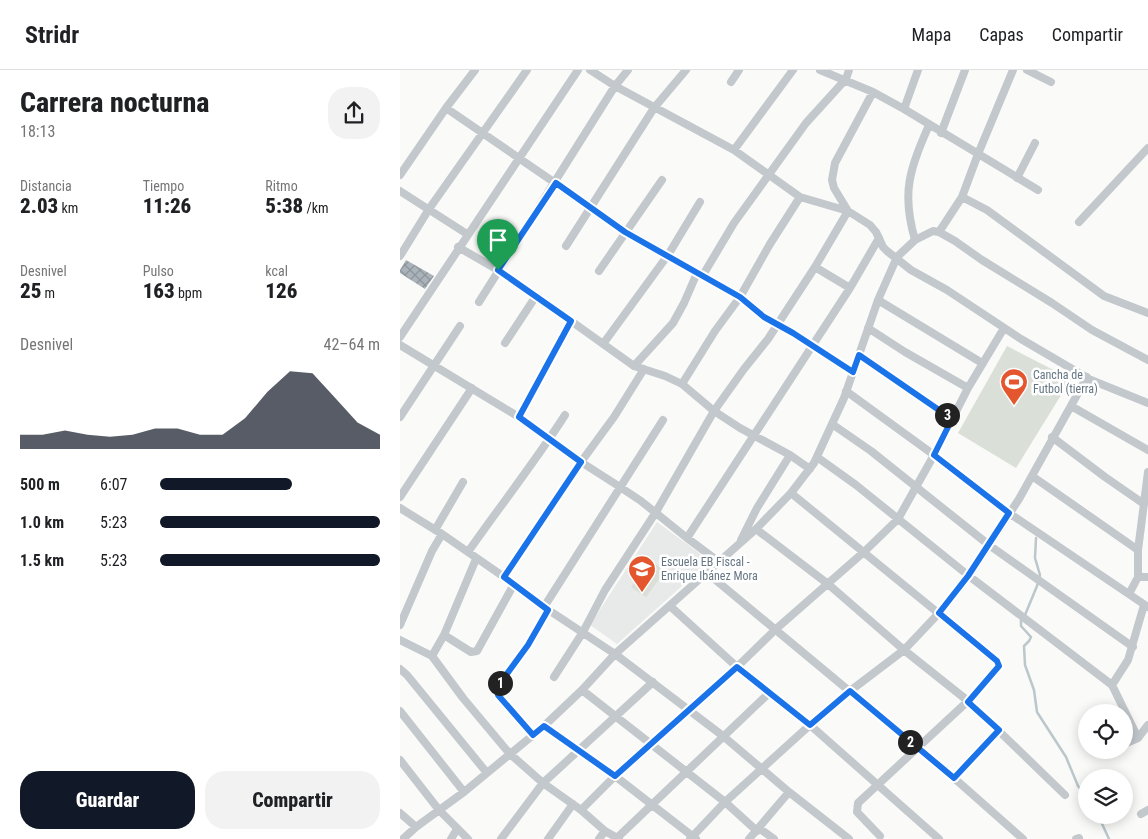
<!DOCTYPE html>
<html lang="es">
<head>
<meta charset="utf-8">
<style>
  body { margin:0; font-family:"Roboto Condensed",sans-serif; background:#f2f2f2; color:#202124; height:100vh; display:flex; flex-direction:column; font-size:19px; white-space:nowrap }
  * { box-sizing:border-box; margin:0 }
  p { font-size:16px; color:#757577 }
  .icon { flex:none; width:28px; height:28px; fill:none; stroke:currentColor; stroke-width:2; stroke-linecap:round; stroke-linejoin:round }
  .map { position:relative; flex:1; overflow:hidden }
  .details { display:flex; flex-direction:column; background:#fff; width:400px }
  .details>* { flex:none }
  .tools { position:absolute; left:678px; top:634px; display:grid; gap:10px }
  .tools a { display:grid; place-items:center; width:55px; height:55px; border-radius:50%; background:#fff; box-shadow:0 2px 12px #0003; font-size:25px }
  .pin { position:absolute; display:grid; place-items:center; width:42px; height:42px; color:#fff; margin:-51px -21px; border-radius:50% 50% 50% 0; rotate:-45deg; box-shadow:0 0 5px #0007 }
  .pin .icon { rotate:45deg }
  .km { position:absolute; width:25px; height:25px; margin:-12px; border-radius:50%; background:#222; color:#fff; font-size:14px; line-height:25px; text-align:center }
  .round { display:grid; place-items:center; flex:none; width:52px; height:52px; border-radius:20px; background:#f2f2f2 }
  .overview { display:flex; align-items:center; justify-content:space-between; height:85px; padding:0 20px }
  h1 { font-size:28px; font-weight:800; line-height:38px }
  .figures { display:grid; grid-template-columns:repeat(3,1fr); gap:8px; height:85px; padding:5px 20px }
  .figures div { display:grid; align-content:center }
  .figures b { font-size:21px; font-weight:800 }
  .figures small { font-size:14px; font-weight:400 }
  .figures p { font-size:14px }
  .chart { height:140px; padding:10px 20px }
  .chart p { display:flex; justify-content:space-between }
  .chart svg { width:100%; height:90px; margin-top:5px; fill:#111827; opacity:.7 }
  .button { display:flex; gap:10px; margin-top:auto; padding:10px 20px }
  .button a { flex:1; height:58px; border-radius:20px; background:#111827; color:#fff; font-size:20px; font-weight:800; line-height:58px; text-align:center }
  .button a+a { background:#f2f2f2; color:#202124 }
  ul { padding:0 20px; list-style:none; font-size:16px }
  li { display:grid; grid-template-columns:80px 60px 1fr; align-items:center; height:38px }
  li i { height:12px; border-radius:6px; background:#111827 }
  header { display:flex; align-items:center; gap:30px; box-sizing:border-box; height:70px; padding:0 25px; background:#fff; border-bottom:1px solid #e0e0e0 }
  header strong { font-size:24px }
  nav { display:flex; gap:28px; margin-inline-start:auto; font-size:18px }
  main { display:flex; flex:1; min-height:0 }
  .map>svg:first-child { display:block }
  .built { fill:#e8e9e9 }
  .pitch { fill:#dadfd7 }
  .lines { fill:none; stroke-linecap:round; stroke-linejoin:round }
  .stream { stroke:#bbc7cb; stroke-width:2.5 }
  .building { fill:url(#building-cross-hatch) }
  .minor { stroke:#c3c8cc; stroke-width:8 }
  .route-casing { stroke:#fff; stroke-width:10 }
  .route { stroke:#1a73e8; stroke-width:6 }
  .labels { text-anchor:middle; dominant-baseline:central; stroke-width:5; stroke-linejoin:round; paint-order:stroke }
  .poi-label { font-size:12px; fill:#657683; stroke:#fff; text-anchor:start }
</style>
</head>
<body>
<header>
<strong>Stridr</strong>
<nav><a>Mapa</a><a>Capas</a><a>Compartir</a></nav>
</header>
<main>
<section class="details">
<div class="overview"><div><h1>Carrera nocturna</h1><p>18:13</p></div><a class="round"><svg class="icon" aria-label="share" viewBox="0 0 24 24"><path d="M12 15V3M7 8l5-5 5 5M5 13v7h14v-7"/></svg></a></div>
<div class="figures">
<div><p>Distancia</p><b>2.03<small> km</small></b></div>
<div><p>Tiempo</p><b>11:26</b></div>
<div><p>Ritmo</p><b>5:38<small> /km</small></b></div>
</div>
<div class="figures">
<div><p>Desnivel</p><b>25<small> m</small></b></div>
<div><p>Pulso</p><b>163<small> bpm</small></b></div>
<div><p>kcal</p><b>126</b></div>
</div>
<div class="chart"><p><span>Desnivel</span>42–64 m</p>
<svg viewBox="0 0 160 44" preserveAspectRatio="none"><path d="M0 44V37L10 37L20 35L30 37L40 38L50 37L60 34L70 34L80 37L90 37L100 29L110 16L120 6L130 7L140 19L150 31L160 37V44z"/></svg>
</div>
<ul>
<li><b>500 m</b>6:07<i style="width:60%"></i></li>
<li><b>1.0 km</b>5:23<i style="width:100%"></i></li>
<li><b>1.5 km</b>5:23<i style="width:100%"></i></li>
</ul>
<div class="button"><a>Guardar</a><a>Compartir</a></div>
</section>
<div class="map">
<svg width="748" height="769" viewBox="0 0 748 769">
  <defs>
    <pattern id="building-cross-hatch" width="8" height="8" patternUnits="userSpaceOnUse" patternTransform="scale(1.25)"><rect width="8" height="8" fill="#aab3b9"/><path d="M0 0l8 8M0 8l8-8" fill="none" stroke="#8e969c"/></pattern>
  </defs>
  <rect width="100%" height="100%" fill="#fafaf8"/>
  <path class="built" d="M257,452L310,491L217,574L190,555Z"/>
  <path class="pitch" d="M607,276L671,309L616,398L558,363Z
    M250,490L265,501L246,527L231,517Z"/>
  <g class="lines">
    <path class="stream" d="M636,468L635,488L640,505L637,516L625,545L621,550V556L631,567L629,571L624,576L625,595L634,620L637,642L666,687L678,716L686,726
      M698,745L709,769"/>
  </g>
  <path class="building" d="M6,190L34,206L25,219L0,203V200Z"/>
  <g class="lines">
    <path class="minor" d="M190,0L215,16L334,80L400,127L448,141L470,155L476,162L483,177L487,181L511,200L547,220L621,269L691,310L748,333
      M420,0L473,22L504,39L638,120
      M627,0L651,12
      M331,12L339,0
      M46,38L225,161L340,227L364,247L393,263L453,302
      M504,39L518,0
      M541,63L565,0
      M334,80L393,0
      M0,105L46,38L75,0
      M617,108L635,73
      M0,121L67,164
      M562,127L587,140L704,226L748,243
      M679,152L748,78
      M539,162L555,171L582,190L652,233L692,260L748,290
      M515,170C501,122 510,99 529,55
      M166,176L254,38L286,0
      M58,177L98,200L136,226L234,296L265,306L282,314L314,341L340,358L390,385L410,399
      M0,186L29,139L127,0
      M415,197L450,218
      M199,201L262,110
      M303,205L334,153L406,53L446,9L449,0
      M478,230L582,293
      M79,232L215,16L228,0
      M468,258L505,282L568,318
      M0,267L178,0
      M105,273L136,226
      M203,274L268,185L300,132
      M0,275L119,347L181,392L220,417L241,431L287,468L319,492
      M459,285L552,349
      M234,296L273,253L284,233L297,203
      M282,314L315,261L340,227L370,174L400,127
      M446,321L534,385L609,443L748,537
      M671,336L748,380
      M0,347L60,256
      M119,347L171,251
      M432,354L471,381L589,475L733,577
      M652,367L705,407L744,434
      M417,387L456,415L569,506L712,615
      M632,406L738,480
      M391,423L597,591L599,596L568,631L458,733L457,742L480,766
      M0,427L72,318
      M0,438L42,464L114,514L144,537L215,584L323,666L389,722L449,769
      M356,459L428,514L504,580L568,631L665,725
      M35,460L63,412
      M287,468L450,218L479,168
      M341,470L357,438L390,385
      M68,482C100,436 135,392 165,345
      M306,502L554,708L623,769
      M104,507L181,392L214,347L244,299
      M738,507H748
      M729,524L738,507V480L748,402
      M270,536L337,597L410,655L539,769
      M144,537L263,350
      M0,555L32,481L42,464
      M44,565L71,582L77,581L114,514
      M0,570L32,586L63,628L109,683L143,713L181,740L205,761
      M32,586L44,565L76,489
      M0,599L7,605L87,703
      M154,607L183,562L205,520L256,442L314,341L344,299L368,269L415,197L448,141L434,118L432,110L435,93L473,22
      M182,620L325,732L357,761
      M0,641L64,722
      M144,656L215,706L296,769
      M133,665L98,625V616L128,575L149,540
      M738,668L712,615L728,590L744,535
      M724,674L738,668L748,655
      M0,690L39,740L68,769
      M554,708L599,660
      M181,740L215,706L337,597L376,559L465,481L498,449L534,385L568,318L604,258
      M0,743L16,757
      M741,744L748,740
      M359,758L374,769
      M217,768L369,623
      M3,769L16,757L64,722L144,656L182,620L215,584L356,459L391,423L414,393L444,328L478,230L497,187L515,170L533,161L539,162L562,127L578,84L613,0
      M51,769L57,759
      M101,769L143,713L253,612
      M148,769L173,734
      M199,769L205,761L219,769
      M290,769L325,732L410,655L450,621L504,580L539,543L569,506L619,429L687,307
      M349,769L389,722
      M676,769L679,768"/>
  </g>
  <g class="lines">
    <g class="route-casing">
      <path id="route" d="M156,113L225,162L340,227L364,247L393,263L453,302L459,285L552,349L534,385L609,443L568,506L539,543L597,591L599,596L568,632L599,660L554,708L450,621L410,655L337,597L215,706L144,656L133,665L98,625V616L128,575L148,540L104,507L181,392L119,347L171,251L98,200Z"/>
    </g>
    <use href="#route" class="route"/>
  </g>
  <defs>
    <g id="stadium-pin" transform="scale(1.4375)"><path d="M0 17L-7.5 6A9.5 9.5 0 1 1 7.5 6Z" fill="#e4572e" stroke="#fff"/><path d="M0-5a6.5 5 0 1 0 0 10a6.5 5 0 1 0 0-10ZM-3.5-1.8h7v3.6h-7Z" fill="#fff"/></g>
    <g id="school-pin" transform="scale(1.4375)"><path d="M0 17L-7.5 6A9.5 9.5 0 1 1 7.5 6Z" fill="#e4572e" stroke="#fff"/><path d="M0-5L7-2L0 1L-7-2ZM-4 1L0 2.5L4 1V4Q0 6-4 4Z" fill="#fff"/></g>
  </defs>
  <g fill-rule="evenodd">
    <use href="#stadium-pin" x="614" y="312"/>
    <use href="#school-pin" x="242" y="499"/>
  </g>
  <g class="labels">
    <g class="poi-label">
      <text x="633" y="305">Cancha de<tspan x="633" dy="14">Futbol (tierra)</tspan></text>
      <text x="261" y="492">Escuela EB Fiscal -<tspan x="261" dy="14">Enrique Ibánez Mora</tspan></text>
    </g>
  </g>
</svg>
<div class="tools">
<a><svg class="icon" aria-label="locate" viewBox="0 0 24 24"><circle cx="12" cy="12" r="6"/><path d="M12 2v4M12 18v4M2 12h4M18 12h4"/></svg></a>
<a><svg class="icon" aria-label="layers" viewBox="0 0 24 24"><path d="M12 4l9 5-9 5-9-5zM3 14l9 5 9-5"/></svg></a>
</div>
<div class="pin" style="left:98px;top:200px;background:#1e9e55"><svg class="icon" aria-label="arrive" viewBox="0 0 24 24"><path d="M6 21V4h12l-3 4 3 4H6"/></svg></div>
<b class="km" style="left:100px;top:613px">1</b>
<b class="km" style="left:510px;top:672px">2</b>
<b class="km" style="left:547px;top:345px">3</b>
</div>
</main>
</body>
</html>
